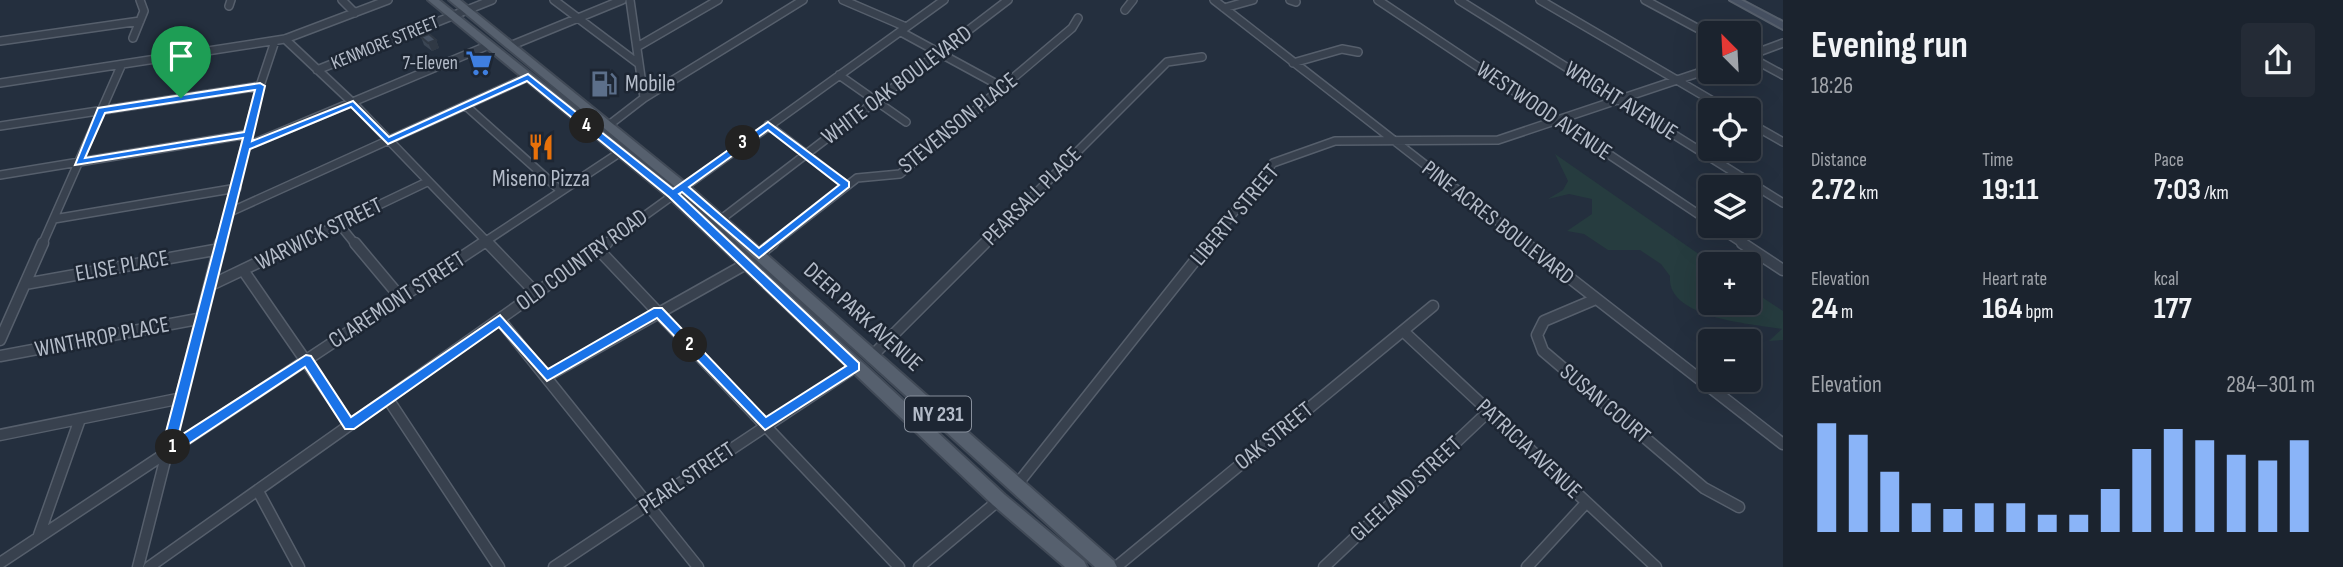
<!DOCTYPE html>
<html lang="en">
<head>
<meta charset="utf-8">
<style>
  body { margin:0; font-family:"Sofia Sans Condensed",sans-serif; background:#242b36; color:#f1f3f6; height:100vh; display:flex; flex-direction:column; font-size:26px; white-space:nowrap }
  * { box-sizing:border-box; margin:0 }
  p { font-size:23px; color:#a0a4aa }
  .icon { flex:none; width:38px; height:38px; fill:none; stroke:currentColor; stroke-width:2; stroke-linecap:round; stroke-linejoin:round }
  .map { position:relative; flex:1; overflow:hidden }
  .details { display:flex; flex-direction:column; background:#1b232e; width:560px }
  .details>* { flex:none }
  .needle { width:46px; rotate:336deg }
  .controls { position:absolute; left:1698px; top:21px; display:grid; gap:14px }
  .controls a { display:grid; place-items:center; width:63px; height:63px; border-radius:7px; background:#1b232e; box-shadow:0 7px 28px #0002,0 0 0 2px #39404a; font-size:35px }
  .pin { position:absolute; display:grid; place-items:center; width:60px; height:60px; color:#fff; margin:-72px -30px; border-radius:50% 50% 50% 0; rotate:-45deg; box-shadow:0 0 7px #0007 }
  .pin .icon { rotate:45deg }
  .km { position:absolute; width:35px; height:35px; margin:-18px; border-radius:50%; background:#222; color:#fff; font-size:19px; line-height:35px; text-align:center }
  .round { display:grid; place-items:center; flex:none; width:74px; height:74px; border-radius:7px; background:#242b36 }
  .overview { display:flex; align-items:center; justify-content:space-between; height:119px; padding:0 28px }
  h1 { font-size:38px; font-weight:700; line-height:52px }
  .figures { display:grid; grid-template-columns:repeat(3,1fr); gap:10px; height:119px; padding:7px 28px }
  .figures div { display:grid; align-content:center }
  .figures b { font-size:30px; font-weight:700 }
  .figures small { font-size:19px; font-weight:400 }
  .figures p { font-size:19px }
  .chart { height:196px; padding:14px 28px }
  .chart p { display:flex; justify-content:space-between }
  .chart svg { width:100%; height:126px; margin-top:7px; stroke:#8ab4f8; stroke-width:6 }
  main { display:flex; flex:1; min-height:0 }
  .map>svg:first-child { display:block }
  .green { fill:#263c3f }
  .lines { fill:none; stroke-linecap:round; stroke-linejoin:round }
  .street-far1-casing { stroke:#565f6c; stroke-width:10 }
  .street-casing { stroke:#565f6c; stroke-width:13 }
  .secondary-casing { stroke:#565f6c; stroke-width:4 }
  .primary-casing { stroke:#414a57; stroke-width:4 }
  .street-far1 { stroke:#38414e; stroke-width:7 }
  .street { stroke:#38414e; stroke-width:10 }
  .secondary { fill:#465061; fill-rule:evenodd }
  .primary { fill:#56606e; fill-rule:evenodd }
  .wall { fill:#3b4654 }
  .shaded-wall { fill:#303945 }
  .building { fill:#455162; stroke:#303945; stroke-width:2 }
  .route { fill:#1a73e8; stroke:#fff; stroke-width:2; fill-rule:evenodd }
  .labels { text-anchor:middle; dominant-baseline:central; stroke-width:5; stroke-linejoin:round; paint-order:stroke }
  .far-street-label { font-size:19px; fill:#b4bcc9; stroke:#1d2633 }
  .far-poi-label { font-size:19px; fill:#b4bcc9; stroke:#1d2633; text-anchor:end }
  .shield { fill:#1d2633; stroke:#878f9c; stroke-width:2 }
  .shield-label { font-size:21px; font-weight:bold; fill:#b4bcc9 }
  .poi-label { font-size:23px; fill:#b4bcc9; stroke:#1d2633; text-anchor:start }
  .street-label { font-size:23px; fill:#b4bcc9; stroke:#1d2633 }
</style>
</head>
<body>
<main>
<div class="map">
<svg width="1783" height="567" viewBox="0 0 1783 567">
  <rect width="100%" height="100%" fill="#242f3e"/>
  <path class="green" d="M1555,154L1713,264H1710V303H1748V288L1783,311V340L1769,341L1782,329C1754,324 1666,319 1670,276L1661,264L1640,250H1608L1584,234L1567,231L1592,214V199L1569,194L1548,199L1563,190L1568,181Z"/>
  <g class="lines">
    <g class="street-far1-casing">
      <path id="street-far1" d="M342,0L355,13
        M554,0L639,64
        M630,0L644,98
        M843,0L906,27
        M1214,0L1528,245
        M1290,0L1296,2
        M1378,0L1710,222
        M1459,0L1783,203
        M1540,0L1728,110
        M1645,0L1710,35
        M229,6L231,0
        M1224,8L1253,0
        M1125,10L1133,0
        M901,32L1002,87
        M133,38L144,11L140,0
        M285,39L353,103L490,245
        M0,41L140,21
        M510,46L622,0
        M637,47L718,0
        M1748,56L1783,75
        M1748,56L1783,43
        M1293,63L1342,49L1358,52
        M317,70L492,0
        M839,75L906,122
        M0,83L285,39L388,0
        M466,106L561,191
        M1748,122L1783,142
        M609,125L644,98L803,0
        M768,125L846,185
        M0,126L260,86
        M245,147L489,45
        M0,175L249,134
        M230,212L528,77
        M54,219L237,188
        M720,220L1008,0
        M339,224L356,245
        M1716,226L1745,245
        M42,245L121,66
        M220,245L260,86L275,41
        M295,245L427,182
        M480,245L619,153
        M604,245L944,0
        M771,245L857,178L900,174L1072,28L1078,18
        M984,245L1167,62L1202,57
        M1208,245L1273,163L1335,141L1498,140L1710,69"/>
    </g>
    <g class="street-casing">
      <path id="street" d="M355,243L401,298
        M488,243L536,293
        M1525,243L1783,444
        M1742,243L1783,270
        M598,249L899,567
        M759,254L773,243
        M243,270L350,425
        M25,284L220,249
        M211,285L299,243
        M1596,299L1544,321L1537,335L1543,351L1704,488L1739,507
        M500,320L698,567
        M1403,331L1656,567
        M0,340L43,243
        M873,355L985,243
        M0,356L203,318
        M547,376L746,264
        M388,399L499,567
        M0,435L182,398
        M1016,486L1209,243
        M258,491L299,567
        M38,538L80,419
        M0,563L483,243
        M138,567L220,243
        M149,567L607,243
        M554,567L855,367
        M919,567L999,500
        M1116,567L1433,306
        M1324,567L1489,411
        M1527,567L1586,503"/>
    </g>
    <g class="secondary-casing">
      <path id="secondary" d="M1730,0H1741L1783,22V29Z"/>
    </g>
    <g class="primary-casing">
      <path id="primary" d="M428,0H439L678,191L1005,495L1084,561L1087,567H1065L993,505L668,197Z
        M449,0H460L687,184L1114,561L1117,567H1095L679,190Z"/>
    </g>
    <use href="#street-far1" class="street-far1"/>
    <use href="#street" class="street"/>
    <use href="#secondary" class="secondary"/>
    <use href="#primary" class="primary"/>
  </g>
  <path class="wall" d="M421,37L436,40L439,48L432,51L424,45Z"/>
  <path class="shaded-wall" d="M436,40L439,48L432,51L428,43Z"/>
  <path class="building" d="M429,34L436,40L428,43L421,37Z"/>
  <path class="route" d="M528,74L673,189L768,122L849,182V187L759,258L682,192L679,194L859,363V370L765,430L657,318L547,381L499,327L354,429H345L305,367L172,455H163L161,451L243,138L75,165L98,108L260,83L265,86L252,141L353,101L389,137ZM527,81L669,197L846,366L766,417L662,308H654L548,369L500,315L351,417L311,356L306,355L178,437L250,149L351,107L388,144ZM255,90L244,132L85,158L105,113ZM768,130L839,185L759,248L689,187Z"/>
  <defs>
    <g id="supermarket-bare" transform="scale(2.1)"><path d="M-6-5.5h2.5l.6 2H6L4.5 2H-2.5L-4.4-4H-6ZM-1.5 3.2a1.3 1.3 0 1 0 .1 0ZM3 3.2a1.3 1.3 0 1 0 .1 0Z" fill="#3f7fe0" stroke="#1d2633" stroke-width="2.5" paint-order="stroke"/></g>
    <g id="fuel-bare" transform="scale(2.1)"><path d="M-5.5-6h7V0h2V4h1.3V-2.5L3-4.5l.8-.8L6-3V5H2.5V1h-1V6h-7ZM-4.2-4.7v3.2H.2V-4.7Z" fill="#5c6f8a" stroke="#1d2633" stroke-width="2.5" paint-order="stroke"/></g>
    <g id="restaurant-bare" transform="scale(2.1)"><path d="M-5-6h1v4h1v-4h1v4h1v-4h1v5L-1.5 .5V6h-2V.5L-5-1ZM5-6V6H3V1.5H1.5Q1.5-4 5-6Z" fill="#e8710a" stroke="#1d2633" stroke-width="2.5" paint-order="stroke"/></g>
  </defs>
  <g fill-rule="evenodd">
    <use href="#supermarket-bare" x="479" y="63"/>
    <use href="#fuel-bare" x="604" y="84"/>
    <use href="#restaurant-bare" x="541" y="147"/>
  </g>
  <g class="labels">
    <g class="far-street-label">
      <text transform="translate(385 43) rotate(-22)">KENMORE STREET</text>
    </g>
    <g class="far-poi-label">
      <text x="458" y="63">7-Eleven</text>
    </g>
    <rect class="shield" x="905" y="396.5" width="66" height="35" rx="5"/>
    <g class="shield-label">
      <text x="938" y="414">NY 231</text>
    </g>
    <g class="poi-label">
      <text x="625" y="84">Mobile</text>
      <text x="541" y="179" text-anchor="middle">Miseno Pizza</text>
    </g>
    <g class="street-label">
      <text transform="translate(897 85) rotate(-37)">WHITE OAK BOULEVARD</text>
      <text transform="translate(1621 101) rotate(32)">WRIGHT AVENUE</text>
      <text transform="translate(1544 111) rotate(34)">WESTWOOD AVENUE</text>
      <text transform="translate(958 123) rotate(-39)">STEVENSON PLACE</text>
      <text transform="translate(1032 196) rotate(-45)">PEARSALL PLACE</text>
      <text transform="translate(1235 215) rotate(-50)">LIBERTY STREET</text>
      <text transform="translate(1498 223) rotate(38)">PINE ACRES BOULEVARD</text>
      <text transform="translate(319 234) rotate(-26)">WARWICK STREET</text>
      <text transform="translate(582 260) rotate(-36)">OLD COUNTRY ROAD</text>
      <text transform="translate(122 266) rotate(-10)">ELISE PLACE</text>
      <text transform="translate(397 300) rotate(-33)">CLAREMONT STREET</text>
      <text transform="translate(863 317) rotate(42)">DEER PARK AVENUE</text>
      <text transform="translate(102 337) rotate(-11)">WINTHROP PLACE</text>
      <text transform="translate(1605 404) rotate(40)">SUSAN COURT</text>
      <text transform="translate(1274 436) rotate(-39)">OAK STREET</text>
      <text transform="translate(1529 449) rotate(43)">PATRICIA AVENUE</text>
      <text transform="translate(687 478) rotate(-34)">PEARL STREET</text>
      <text transform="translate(1406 489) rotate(-43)">GLEELAND STREET</text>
    </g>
  </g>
</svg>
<div class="controls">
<a><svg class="needle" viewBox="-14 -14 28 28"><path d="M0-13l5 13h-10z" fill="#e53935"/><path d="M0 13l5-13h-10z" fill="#a0a4aa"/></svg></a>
<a><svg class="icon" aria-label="locate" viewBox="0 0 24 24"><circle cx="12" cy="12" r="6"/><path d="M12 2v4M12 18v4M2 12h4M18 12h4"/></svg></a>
<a><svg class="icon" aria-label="layers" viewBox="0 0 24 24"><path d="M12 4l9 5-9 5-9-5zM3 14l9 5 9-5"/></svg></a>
<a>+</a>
<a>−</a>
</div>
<div class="pin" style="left:181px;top:98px;background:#1e9e55"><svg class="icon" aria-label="arrive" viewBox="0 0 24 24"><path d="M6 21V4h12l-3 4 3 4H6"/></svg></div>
<b class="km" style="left:173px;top:447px">1</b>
<b class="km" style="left:690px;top:345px">2</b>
<b class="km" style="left:743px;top:143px">3</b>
<b class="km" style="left:587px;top:126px">4</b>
</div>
<section class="details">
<div class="overview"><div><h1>Evening run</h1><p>18:26</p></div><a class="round"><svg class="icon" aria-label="share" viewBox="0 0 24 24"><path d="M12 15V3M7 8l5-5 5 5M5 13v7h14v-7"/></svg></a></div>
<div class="figures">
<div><p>Distance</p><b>2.72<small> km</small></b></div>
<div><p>Time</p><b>19:11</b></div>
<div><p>Pace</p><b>7:03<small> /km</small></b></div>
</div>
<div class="figures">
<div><p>Elevation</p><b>24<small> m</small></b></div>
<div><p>Heart rate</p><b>164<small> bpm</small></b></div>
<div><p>kcal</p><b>177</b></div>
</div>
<div class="chart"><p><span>Elevation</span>284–301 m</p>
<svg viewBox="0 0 160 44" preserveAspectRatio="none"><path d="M5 44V6M15 44V10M25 44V23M35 44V34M45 44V36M55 44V34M65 44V34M75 44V38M85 44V38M95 44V29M105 44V15M115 44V8M125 44V12M135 44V17M145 44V19M155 44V12"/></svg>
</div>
</section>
</main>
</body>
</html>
